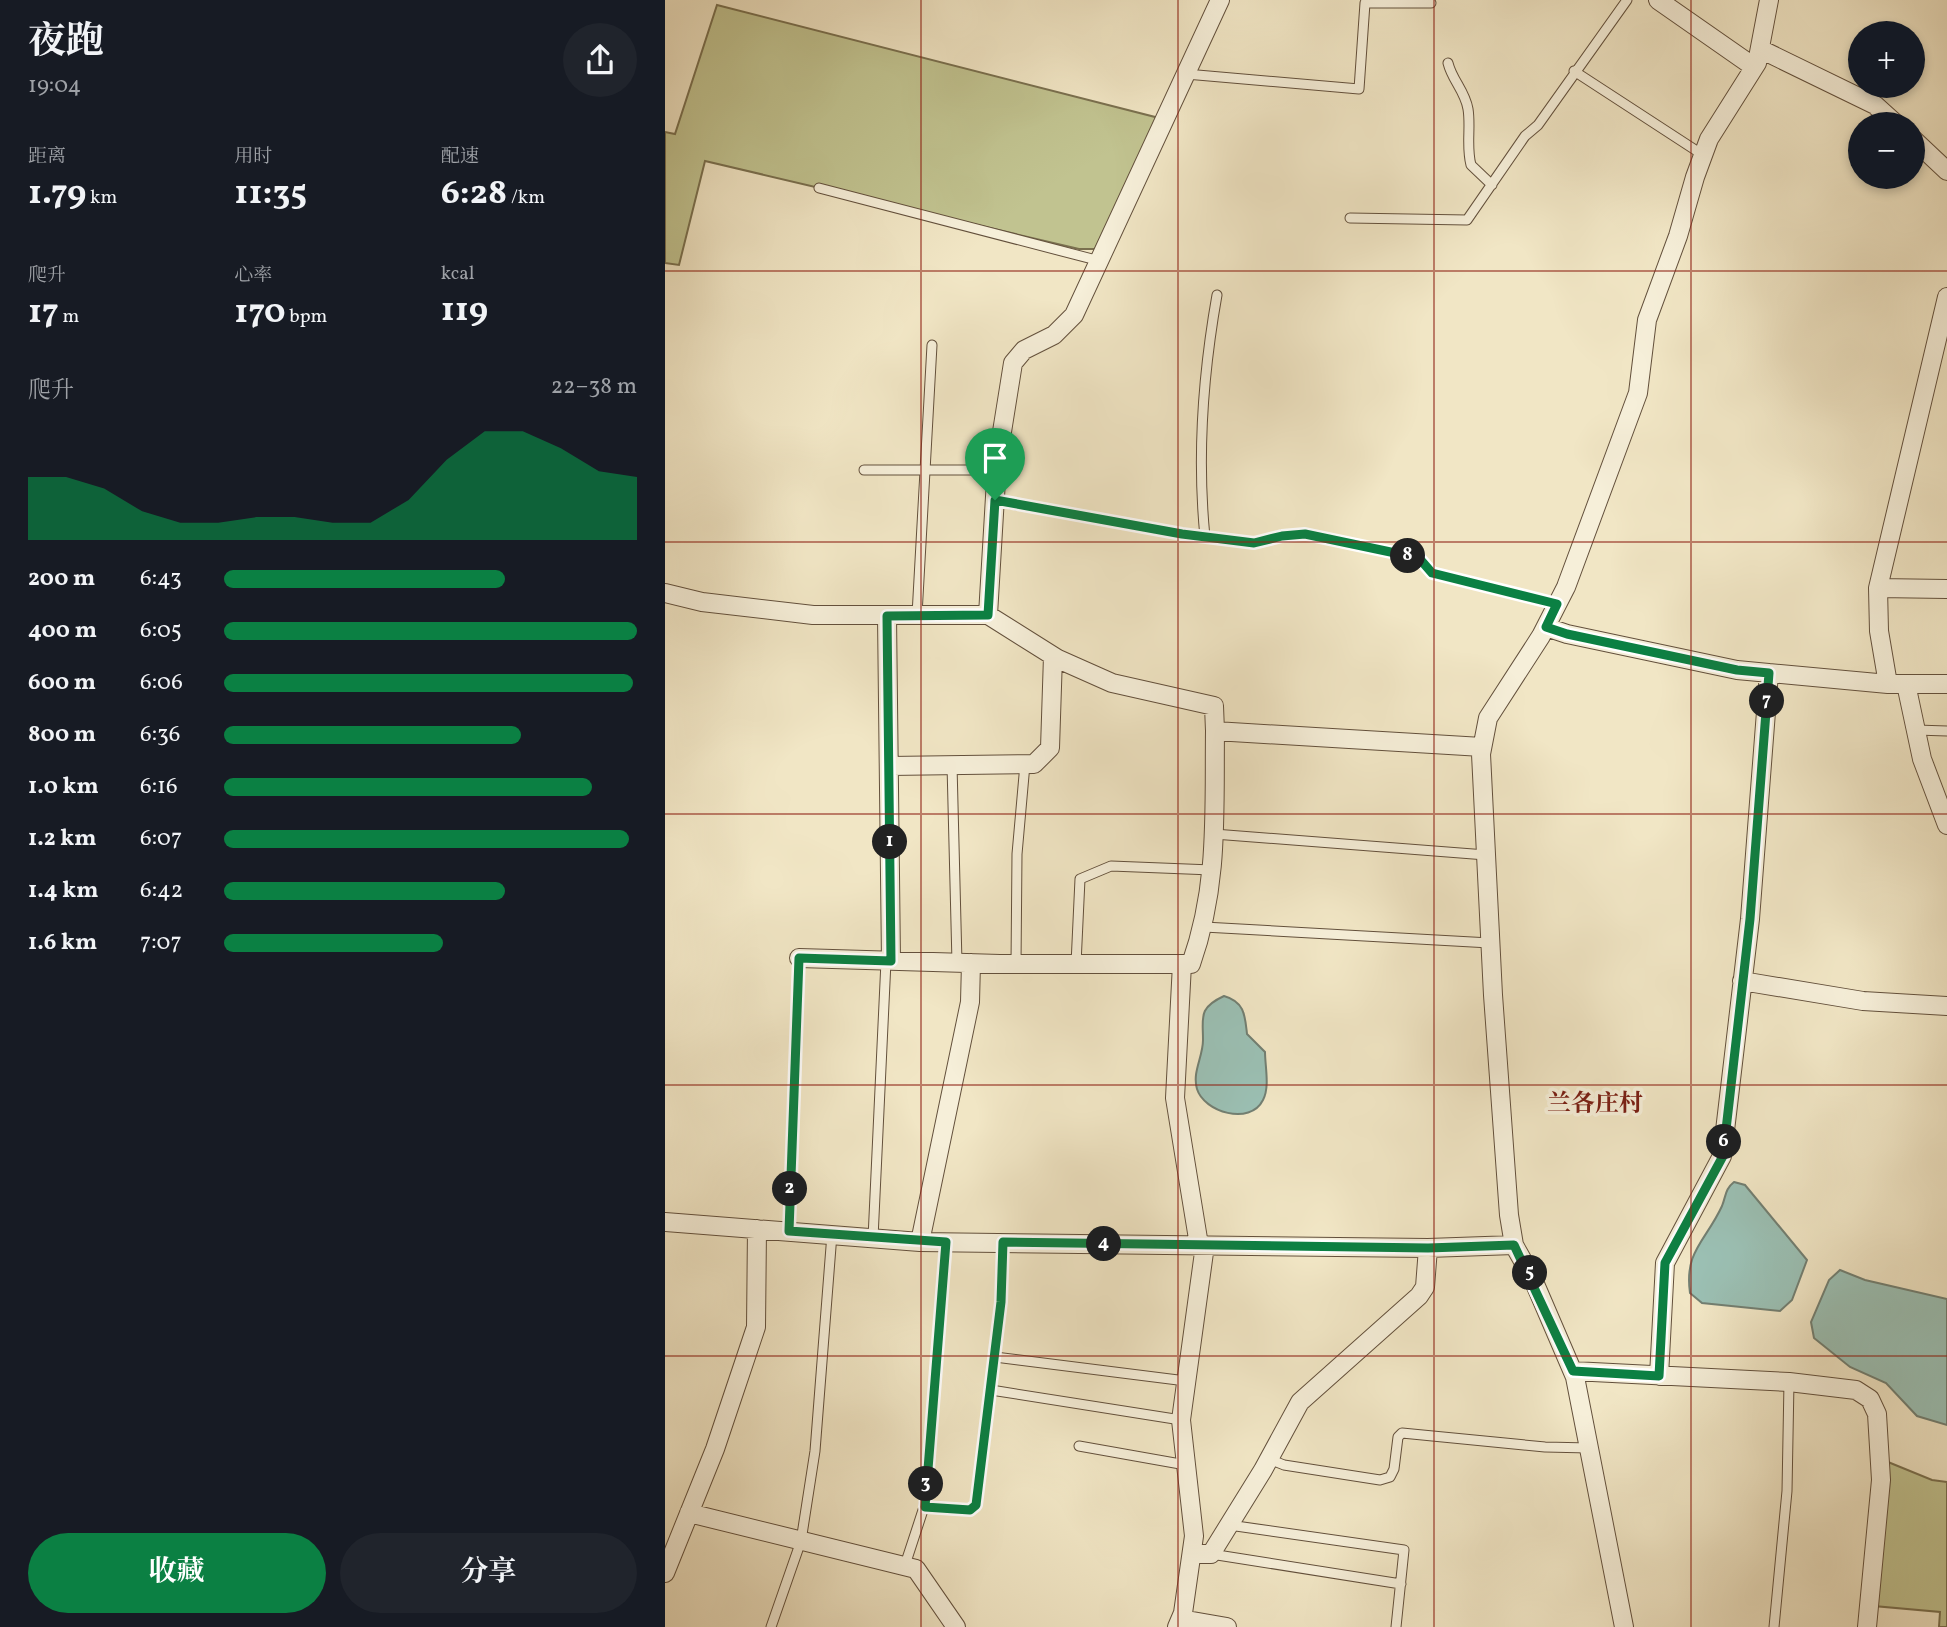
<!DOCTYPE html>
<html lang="zh">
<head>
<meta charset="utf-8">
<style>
  body { margin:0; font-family:Vollkorn,"Noto Serif SC",serif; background:#20242c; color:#f1f3f6; height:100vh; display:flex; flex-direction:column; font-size:26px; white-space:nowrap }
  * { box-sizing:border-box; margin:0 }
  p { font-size:23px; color:#9ea1a6 }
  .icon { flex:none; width:38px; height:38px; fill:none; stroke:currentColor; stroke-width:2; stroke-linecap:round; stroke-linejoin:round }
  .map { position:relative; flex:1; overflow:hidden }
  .details { display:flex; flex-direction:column; background:#171b24; width:665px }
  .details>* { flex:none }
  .controls { position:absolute; left:1183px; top:21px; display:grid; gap:14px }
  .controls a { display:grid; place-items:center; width:77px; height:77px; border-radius:50%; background:#171b24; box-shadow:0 4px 10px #0003; font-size:35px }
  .pin { position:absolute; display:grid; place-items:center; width:60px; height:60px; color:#fff; margin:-72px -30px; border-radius:50% 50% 50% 0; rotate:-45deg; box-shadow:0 0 7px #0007 }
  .pin .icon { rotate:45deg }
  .km { position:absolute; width:35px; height:35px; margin:-18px; border-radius:50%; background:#222; color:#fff; font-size:19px; line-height:35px; text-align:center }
  .round { display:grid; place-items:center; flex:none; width:74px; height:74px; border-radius:37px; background:#20242c }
  .overview { display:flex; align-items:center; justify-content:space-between; height:119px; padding:0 28px }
  h1 { font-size:38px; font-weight:700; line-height:52px }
  .figures { display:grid; grid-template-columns:repeat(3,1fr); gap:10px; height:119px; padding:7px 28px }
  .figures div { display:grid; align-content:center }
  .figures b { font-size:35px; font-weight:700 }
  .figures small { font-size:19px; font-weight:400 }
  .figures p { font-size:19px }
  .chart { height:196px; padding:14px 28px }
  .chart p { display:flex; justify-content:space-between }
  .chart svg { width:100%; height:126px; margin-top:7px; fill:#0b8043; opacity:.7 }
  .action { display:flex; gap:14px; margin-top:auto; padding:14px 28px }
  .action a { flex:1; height:80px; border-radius:42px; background:#0b8043; color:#fff; font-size:28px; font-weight:700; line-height:80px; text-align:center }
  .action a+a { background:#20242c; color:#f1f3f6 }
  ul { padding:0 28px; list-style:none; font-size:23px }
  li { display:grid; grid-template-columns:112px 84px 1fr; align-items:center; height:52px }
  li i { height:18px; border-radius:9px; background:#0b8043 }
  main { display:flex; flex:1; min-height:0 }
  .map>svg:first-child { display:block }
  .green { fill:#c1c390; stroke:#7a704f; stroke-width:2 }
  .water { fill:#9bc0b4; stroke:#727f72; stroke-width:2 }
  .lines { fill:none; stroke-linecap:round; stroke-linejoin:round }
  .service-casing { stroke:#63503c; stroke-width:11 }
  .minor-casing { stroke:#63503c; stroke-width:20 }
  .service { stroke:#f6efd9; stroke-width:9 }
  .minor { stroke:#f6efd9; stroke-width:18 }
  .route-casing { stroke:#fff; stroke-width:14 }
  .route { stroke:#0b8043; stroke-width:9 }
  .grid { fill:none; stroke:#8f2418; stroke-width:2; stroke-opacity:0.55 }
  .labels { text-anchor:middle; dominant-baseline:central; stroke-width:7; stroke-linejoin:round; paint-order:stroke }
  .quarter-label { font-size:24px; font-weight:bold; fill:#7a1f14; stroke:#f6efd9 }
</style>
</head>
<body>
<main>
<section class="details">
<div class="overview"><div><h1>夜跑</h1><p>19:04</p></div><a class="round"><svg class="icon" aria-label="share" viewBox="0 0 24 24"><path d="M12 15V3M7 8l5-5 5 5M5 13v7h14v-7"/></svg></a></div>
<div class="figures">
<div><p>距离</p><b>1.79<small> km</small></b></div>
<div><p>用时</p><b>11:35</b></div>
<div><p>配速</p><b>6:28<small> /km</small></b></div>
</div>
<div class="figures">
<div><p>爬升</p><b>17<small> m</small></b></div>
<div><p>心率</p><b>170<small> bpm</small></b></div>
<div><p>kcal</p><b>119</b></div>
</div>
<div class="chart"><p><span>爬升</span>22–38 m</p>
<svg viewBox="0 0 160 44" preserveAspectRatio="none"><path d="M0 44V22L10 22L20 26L30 34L40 38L50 38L60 36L70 36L80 38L90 38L100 30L110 16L120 6L130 6L140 12L150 20L160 22V44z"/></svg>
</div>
<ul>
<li><b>200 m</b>6:43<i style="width:68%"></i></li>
<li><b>400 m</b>6:05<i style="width:100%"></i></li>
<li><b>600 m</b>6:06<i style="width:99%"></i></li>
<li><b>800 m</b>6:36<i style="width:72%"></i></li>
<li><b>1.0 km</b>6:16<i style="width:89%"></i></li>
<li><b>1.2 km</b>6:07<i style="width:98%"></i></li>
<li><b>1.4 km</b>6:42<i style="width:68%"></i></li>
<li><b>1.6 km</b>7:07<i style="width:53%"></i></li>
</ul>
<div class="action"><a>收藏</a><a>分享</a></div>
</section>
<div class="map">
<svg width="1282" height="1627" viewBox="0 0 1282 1627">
  <rect width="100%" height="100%" fill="#f1e6c5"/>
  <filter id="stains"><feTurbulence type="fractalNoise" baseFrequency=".00286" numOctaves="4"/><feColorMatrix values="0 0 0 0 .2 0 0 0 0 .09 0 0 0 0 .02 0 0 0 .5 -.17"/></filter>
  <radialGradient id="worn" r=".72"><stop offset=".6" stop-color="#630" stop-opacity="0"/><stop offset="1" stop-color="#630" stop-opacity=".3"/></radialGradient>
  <path class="green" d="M52,5L494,118L430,249H414L40,161L14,265L0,263V132L10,134Z
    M1223,1462L1267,1480L1282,1482V1627H1274L1275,1612L1209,1606Z"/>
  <path class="water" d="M559,996C580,1002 580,1016 582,1034L600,1052C600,1066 605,1087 598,1100C585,1126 539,1112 532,1089C527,1072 538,1057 538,1040C538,1017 533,1008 559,996Z
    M1069,1182L1080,1185L1142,1260L1127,1300L1115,1311L1037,1303L1025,1293C1019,1251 1041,1241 1057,1206C1061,1196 1060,1189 1069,1182Z
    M1175,1270L1200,1280L1282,1299V1425L1252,1416L1221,1383L1185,1367L1149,1338L1146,1322L1164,1280Z"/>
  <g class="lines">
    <g class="service-casing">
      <path id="service" d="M783,63C787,80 800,91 803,109C806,127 801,147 806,165L827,185
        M909,71L1038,155
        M521,74L694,89L700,3H766
        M154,188L435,261
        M685,218L802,220L860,136L873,125L962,0
        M199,470H332
        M330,501L517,534L589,543L617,535L641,534L754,558L767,573L892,604
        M540,537C532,457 538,374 552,295
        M252,615L267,345
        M1251,730L1282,731
        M287,765L292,963
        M549,834L821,855
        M539,927L825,943
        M351,964L352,854L360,764
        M411,964L415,879L446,866L547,870
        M124,1231L134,958
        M208,1238L221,961
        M330,1357L521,1381
        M326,1390L516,1420
        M414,1446L521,1465
        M604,1459L619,1465L715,1480L725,1477L729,1469L733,1437L737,1433L880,1447L924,1448
        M259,1507L305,1510L311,1505L336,1302L338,1243
        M564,1525L739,1550L731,1627
        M546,1554L736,1584
        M240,1565L259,1507L281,1242
        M106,1627L136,1541L150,1451L167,1234
        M1109,1627L1122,1491L1124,1382"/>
    </g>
    <g class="minor-casing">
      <path id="minor" d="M993,0L1089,67
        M1095,49L1210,105L1231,124
        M1248,139L1282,171
        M1213,588L1282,589
        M0,593L37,602L148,615H323L393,659L447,683L549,706L550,731L817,747
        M323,615L332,463L348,363L359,350L389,335L409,315L555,0
        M222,616L226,961
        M881,627L902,634L1072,670L1223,684H1282
        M1223,684L1214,631L1213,588L1282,297
        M1241,684L1257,759L1282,825
        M224,766L369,764L385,748L388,656
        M134,958L335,964H526C554,885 549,813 550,731
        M517,964L510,1098L534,1245
        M1077,981L1198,1001L1282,1006
        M0,1222L255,1242L763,1248L849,1245
        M255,1242L305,1002L306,963
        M908,1371L1124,1382L1191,1390L1205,1399L1212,1414L1216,1480L1202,1627
        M994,1376L1000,1263L1057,1156L1085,919L1104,673
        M24,1513L251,1569L291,1627
        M527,1554H546L598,1470L635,1402L754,1296L760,1287L763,1248
        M0,1573L50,1449L91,1327L92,1229
        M516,1619L562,1627
        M512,1627L518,1613L529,1536L516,1420L540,1245
        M959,1627L910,1377L867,1277L849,1245L844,1215L828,995L816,754L823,718L876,636L901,587L973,393L982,320L1013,236L1030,177L1044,139L1092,63L1104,0"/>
    </g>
    <use href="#service" class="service"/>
    <use href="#minor" class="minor"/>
  </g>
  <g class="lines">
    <g class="route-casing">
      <path id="route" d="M330,500L517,534L589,543L617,536L640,534L754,558L767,573L892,604L881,627L902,634L1072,670L1104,673L1085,919L1058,1156L1000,1263L994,1376L908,1371L849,1245L763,1248L338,1242L336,1302L311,1505L305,1510L260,1507L281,1242L124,1231L134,958L226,961L222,616L323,615Z"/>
    </g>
    <use href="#route" class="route"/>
  </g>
  <path class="grid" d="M256,0V1627M513,0V1627M769,0V1627M1026,0V1627M0,271H1282M0,542H1282M0,814H1282M0,1085H1282M0,1356H1282"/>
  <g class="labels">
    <g class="quarter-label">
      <text x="930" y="1105">兰各庄村</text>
    </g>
  </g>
  <rect width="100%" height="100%" filter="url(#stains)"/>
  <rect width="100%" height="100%" fill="url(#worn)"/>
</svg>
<div class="controls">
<a>+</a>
<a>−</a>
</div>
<div class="pin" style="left:330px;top:500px;background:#1e9e55"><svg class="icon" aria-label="arrive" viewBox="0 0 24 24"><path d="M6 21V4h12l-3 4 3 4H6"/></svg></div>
<b class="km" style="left:225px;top:842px">1</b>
<b class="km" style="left:125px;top:1189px">2</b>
<b class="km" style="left:261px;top:1484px">3</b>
<b class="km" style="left:439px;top:1244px">4</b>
<b class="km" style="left:865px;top:1273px">5</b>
<b class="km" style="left:1059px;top:1142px">6</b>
<b class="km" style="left:1102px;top:701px">7</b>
<b class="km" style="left:743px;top:556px">8</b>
</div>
</main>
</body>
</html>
